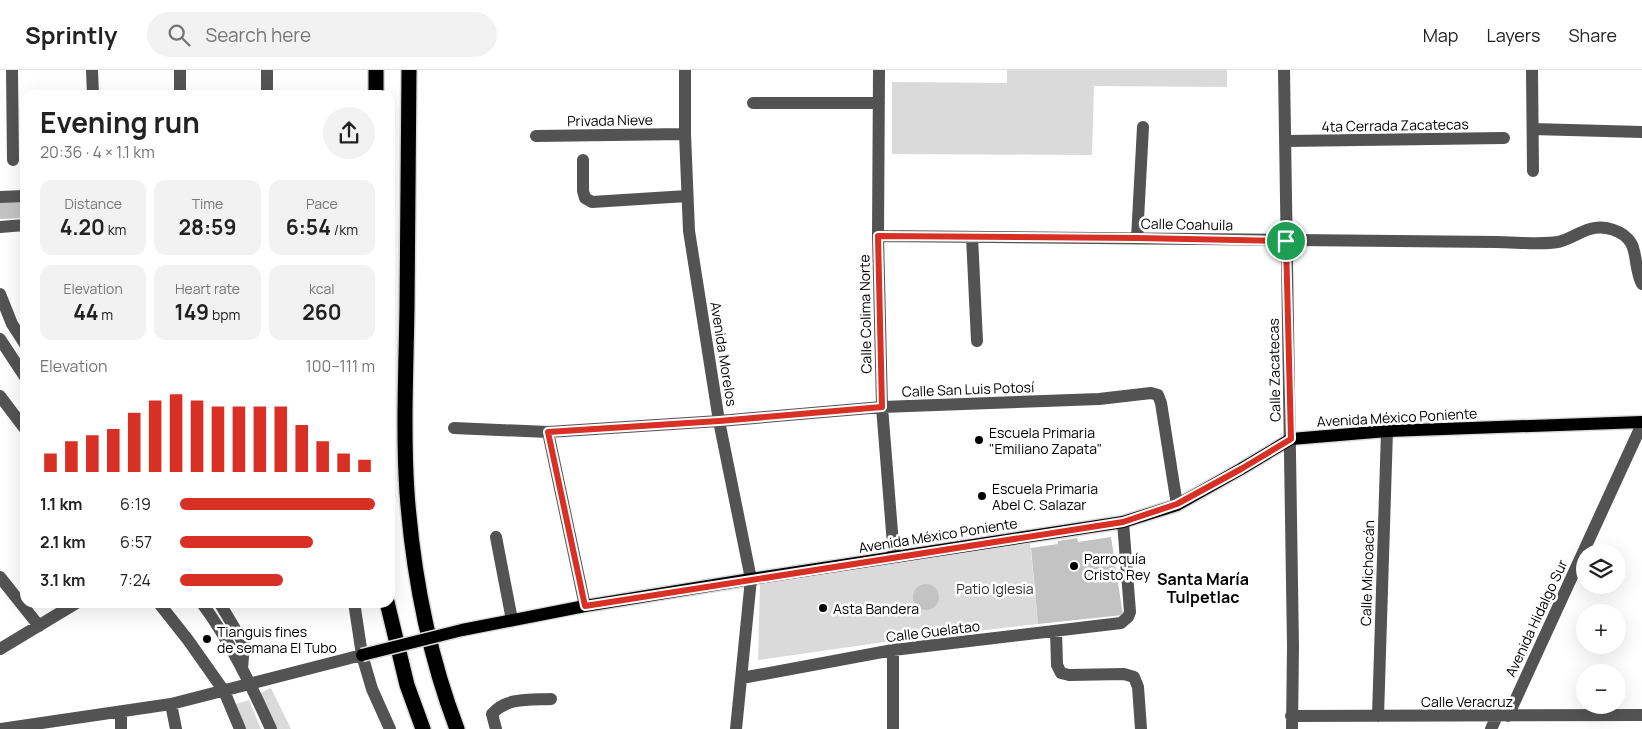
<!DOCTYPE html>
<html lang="en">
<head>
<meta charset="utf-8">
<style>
  body { margin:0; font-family:Manrope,sans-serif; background:#f2f2f2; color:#222; height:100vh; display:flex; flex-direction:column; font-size:19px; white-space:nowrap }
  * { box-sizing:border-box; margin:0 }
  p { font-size:16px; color:#767676 }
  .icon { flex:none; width:28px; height:28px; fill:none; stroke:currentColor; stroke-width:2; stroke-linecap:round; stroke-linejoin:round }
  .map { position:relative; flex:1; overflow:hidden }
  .side { position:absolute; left:20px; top:20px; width:375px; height:518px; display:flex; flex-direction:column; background:#fff; border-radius:15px; box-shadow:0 5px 20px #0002 }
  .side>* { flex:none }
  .buttons { position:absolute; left:1576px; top:474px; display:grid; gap:10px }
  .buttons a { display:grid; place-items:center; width:50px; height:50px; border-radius:50%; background:#fff; box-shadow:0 5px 20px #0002; font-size:25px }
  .pin { position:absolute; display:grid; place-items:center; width:42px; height:42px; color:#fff; margin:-21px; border:2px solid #fff; border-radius:50%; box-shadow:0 1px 5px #0007 }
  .round { display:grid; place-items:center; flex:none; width:52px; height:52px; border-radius:26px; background:#f2f2f2 }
  .overview { display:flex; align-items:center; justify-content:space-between; height:85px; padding:0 20px }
  h1 { font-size:28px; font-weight:700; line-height:38px }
  .stats { display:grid; grid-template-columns:repeat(3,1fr); gap:8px; height:85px; padding:5px 20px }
  .stats div { display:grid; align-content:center; border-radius:12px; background:#f2f2f2; text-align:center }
  .stats b { font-size:21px; font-weight:700 }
  .stats small { font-size:14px; font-weight:400 }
  .stats p { font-size:14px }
  .chart { height:140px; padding:10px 20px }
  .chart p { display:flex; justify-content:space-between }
  .chart svg { width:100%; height:90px; margin-top:5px; stroke:#d93025; stroke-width:6 }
  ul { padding:0 20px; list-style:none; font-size:16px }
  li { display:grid; grid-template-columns:80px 60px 1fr; align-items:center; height:38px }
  li i { height:12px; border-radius:6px; background:#d93025 }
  header { display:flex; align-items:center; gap:30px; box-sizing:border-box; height:70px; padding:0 25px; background:#fff; border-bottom:1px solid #e0e0e0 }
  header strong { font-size:24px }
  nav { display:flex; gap:28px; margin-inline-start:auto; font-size:18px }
  .search { width:350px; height:45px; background:#f2f2f2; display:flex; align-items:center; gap:12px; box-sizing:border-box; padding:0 18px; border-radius:28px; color:#767676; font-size:19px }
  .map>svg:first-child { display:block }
  .green { fill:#dadada }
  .building { fill:#c3c3c3 }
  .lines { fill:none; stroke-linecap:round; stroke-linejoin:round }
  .major-casing { stroke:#dbdbdb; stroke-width:15 }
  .highway-casing { stroke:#dbdbdb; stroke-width:18 }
  .minor { stroke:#535353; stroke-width:12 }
  .major { stroke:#000; stroke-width:12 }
  .highway { stroke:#000; stroke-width:15 }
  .major-bridge-casing { stroke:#dbdbdb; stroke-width:15; stroke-linecap:butt }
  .major-bridge { stroke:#000; stroke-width:12 }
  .route-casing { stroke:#fff; stroke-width:10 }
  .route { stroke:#d93025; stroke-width:6 }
  .poi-dot { fill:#000; stroke:#fff; stroke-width:2 }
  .labels { text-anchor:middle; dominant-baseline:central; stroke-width:5; stroke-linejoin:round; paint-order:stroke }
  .street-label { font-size:14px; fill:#000; stroke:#fff }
  .poi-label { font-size:14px; fill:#000; stroke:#fff; text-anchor:start }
  .park-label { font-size:14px; fill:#313131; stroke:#fff }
  .quarter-label { font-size:16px; font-weight:bold; fill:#000; stroke:#fff }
</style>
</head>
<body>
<header>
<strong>Sprintly</strong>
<div class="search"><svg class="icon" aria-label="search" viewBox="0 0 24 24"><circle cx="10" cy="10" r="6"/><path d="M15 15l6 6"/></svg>Search here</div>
<nav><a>Map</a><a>Layers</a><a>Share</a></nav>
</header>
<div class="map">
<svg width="1642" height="659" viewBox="0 0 1642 659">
  <rect width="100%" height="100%" fill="#fff"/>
  <path class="green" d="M1007,0H1227V17L1094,16L1092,85L892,84V12L1007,13Z
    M1030,472L1038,554L898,570L758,590L760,514Z
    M271,618L291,659H277L260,623Z
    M249,630L261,659H246L236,634Z"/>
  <path class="building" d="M25,131V148L0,149V132Z
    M1111,467L1123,545L1038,554L1031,478L1058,474V471L1077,468L1078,472Z
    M913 527a13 13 0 1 1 26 0a13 13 0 1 1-26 0Z"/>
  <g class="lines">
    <g class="major-casing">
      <path id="major" d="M462,560L585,536L751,509L1123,452L1177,435L1241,399L1291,369L1387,361L1642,352"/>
    </g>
    <g class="highway-casing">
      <path id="highway" d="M409,0C408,79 408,159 407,238C406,300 403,362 407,423C413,504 428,583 457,659
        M376,25V0
        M387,532L407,615L423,659"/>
    </g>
    <path class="minor" d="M12,0L13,90
      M92,0L93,25
      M685,0V64L689,161L719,351L751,509L736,659
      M879,0L878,166L882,337L894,487
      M1284,0L1293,576L1292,659
      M1532,0L1533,101
      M180,25V0
      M267,25V0
      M753,33H879
      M1533,59L1642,62
      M536,66L685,64
      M1286,71L1504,68
      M583,90V121L585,128L592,132L687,126
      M0,127L25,126
      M0,157L25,155
      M878,166L1496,172C1515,172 1540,175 1558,172C1569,170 1579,162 1590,159C1604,155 1623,160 1631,173C1637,183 1635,201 1642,214
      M972,167L977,271
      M1137,168L1143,57
      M0,224L12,254L25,274
      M0,269L25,307
      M0,326L25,359
      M454,358L548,362L719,351L882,337L1099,329L1151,323L1158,325L1161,333L1177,435
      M548,362L585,536
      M496,467L512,550
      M0,507L39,556
      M158,532L188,570L224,621L240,659
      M201,532C229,569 252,617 271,659
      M219,532L244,574L242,599
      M354,532L362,585L372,619L390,659
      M1056,561L1057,595L1061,603L1069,605L1124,604L1134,607L1138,617L1141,659
      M0,579L78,532
      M742,608L893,580L1121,553L1128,547L1130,542L1123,452
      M171,634L176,659
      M121,642V659
      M1291,646L1642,645
      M1378,646L1387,361
      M1508,646L1642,354
      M1,659L171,634L362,585
      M496,659L492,644C507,627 530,630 551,629
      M893,659V580
      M1491,659L1497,646"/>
    <use href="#major" class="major"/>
    <use href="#highway" class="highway"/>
    <g class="major-bridge-casing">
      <path id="major-bridge" d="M362,585L462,560"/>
    </g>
    <use href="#major-bridge" class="major-bridge"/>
  </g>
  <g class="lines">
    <g class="route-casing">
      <path id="route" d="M878,166L1137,168L1286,171L1291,369L1241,399L1177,434L1123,452L585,536L548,362L719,351L882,337Z"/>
    </g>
    <use href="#route" class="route"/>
  </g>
  <g class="poi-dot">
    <circle cx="979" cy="370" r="5"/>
    <circle cx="982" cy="426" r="5"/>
    <circle cx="1074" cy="496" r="5"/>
    <circle cx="823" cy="538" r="5"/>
    <circle cx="207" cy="569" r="5"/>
  </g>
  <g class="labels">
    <g class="street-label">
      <text transform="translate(610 50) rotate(-1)">Privada Nieve</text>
      <text transform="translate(1395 55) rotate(-1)">4ta Cerrada Zacatecas</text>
      <text transform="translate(1187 154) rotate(1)">Calle Coahuila</text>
      <text transform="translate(865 244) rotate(-91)">Calle Colima Norte</text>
      <text transform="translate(724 284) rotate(81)">Avenida Morelos</text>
      <text transform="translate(1274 300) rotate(-91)">Calle Zacatecas</text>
      <text transform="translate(968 319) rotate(-2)">Calle San Luis Potosí</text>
      <text transform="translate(1397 347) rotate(-3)">Avenida México Poniente</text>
      <text transform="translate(938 465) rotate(-9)">Avenida México Poniente</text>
      <text transform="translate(1367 503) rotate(-88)">Calle Michoacán</text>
      <text transform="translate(1536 548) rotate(-65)">Avenida Hidalgo Sur</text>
      <text transform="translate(933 561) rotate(-7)">Calle Guelatao</text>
      <text x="1467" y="631">Calle Veracruz</text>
    </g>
    <g class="poi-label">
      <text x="989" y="362">Escuela Primaria<tspan x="989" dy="16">"Emiliano Zapata"</tspan></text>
      <text x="992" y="418">Escuela Primaria<tspan x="992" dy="16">Abel C. Salazar</tspan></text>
      <text x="1084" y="488">Parroquía<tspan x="1084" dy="16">Cristo Rey</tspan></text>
      <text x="833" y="538">Asta Bandera</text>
      <text x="217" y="561">Tianguis fines<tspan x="217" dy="16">de semana El Tubo</tspan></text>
    </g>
    <g class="park-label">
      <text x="995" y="518">Patio Iglesia</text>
    </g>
    <g class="quarter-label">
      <text x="1203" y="509">Santa María<tspan x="1203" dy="18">Tulpetlac</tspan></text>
    </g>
  </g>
</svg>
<div class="buttons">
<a><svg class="icon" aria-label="layers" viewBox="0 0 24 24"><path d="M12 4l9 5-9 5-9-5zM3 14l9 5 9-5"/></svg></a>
<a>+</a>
<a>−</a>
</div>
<div class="pin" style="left:1286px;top:171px;background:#1e9e55"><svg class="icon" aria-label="arrive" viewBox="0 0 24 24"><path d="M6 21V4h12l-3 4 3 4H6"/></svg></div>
<section class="side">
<div class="overview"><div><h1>Evening run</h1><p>20:36 · 4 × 1.1 km</p></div><a class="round"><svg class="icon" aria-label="share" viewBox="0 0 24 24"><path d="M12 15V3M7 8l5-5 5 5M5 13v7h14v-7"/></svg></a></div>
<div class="stats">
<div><p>Distance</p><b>4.20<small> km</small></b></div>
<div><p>Time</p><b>28:59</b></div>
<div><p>Pace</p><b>6:54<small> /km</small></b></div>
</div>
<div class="stats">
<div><p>Elevation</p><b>44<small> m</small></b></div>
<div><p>Heart rate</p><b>149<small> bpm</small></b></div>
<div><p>kcal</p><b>260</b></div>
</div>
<div class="chart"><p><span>Elevation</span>100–111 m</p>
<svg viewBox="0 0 160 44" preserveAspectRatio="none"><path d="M5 44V35M15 44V29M25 44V26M35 44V23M45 44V15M55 44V9M65 44V6M75 44V9M85 44V12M95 44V12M105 44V12M115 44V12M125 44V21M135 44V29M145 44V35M155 44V38"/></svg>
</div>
<ul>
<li><b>1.1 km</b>6:19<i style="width:100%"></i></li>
<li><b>2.1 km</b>6:57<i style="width:68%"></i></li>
<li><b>3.1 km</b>7:24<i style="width:53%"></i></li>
</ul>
</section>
</div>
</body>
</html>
